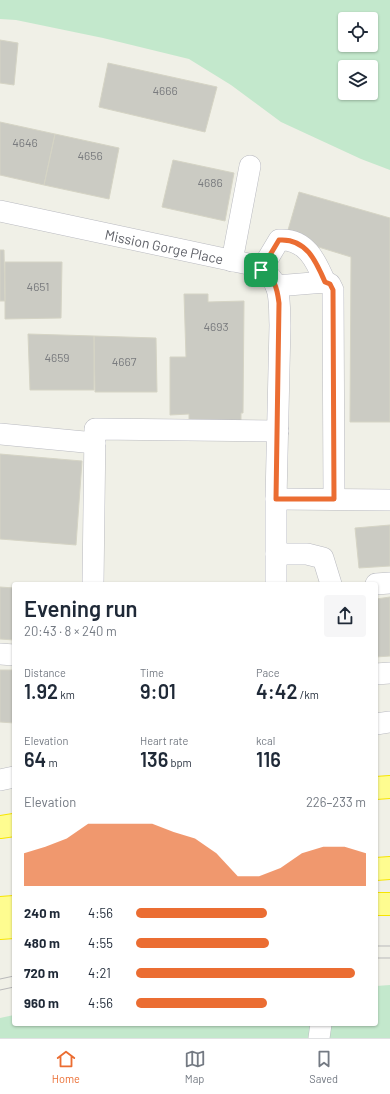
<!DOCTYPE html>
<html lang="en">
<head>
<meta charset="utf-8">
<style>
  body { margin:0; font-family:Barlow,sans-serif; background:#f6f6f7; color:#1f2937; height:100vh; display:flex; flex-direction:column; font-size:15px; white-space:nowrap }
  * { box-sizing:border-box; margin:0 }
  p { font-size:13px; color:#747a83 }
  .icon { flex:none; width:22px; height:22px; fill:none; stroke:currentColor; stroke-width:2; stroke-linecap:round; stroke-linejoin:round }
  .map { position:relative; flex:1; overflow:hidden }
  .side { position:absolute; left:12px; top:582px; width:366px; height:444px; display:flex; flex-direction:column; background:#fff; border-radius:4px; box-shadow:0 1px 3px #0004 }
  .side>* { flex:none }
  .fabs { position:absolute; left:338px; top:12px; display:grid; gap:8px }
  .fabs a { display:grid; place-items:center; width:40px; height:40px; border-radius:4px; background:#fff; box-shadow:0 1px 3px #0004; font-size:20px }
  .pin { position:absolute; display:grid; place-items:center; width:34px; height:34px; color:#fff; margin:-17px; border-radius:8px; box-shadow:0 2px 6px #0006 }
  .round { display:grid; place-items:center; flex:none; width:42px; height:42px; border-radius:4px; background:#f6f6f7 }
  .overview { display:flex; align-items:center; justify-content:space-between; height:68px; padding:0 12px }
  h1 { font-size:22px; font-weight:600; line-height:30px }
  .figures { display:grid; grid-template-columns:repeat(3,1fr); gap:6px; height:68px; padding:4px 12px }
  .figures div { display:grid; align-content:center }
  .figures b { font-size:20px; font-weight:600 }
  .figures small { font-size:11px; font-weight:400 }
  .figures p { font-size:11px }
  .chart { height:112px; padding:8px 12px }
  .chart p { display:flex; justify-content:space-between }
  .chart svg { width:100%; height:72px; margin-top:4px; fill:#eb6d32; opacity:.7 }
  ul { padding:0 12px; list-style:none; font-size:13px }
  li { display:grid; grid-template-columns:64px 48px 1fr; align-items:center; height:30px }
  li i { height:10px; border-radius:5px; background:#eb6d32 }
  .tabs { display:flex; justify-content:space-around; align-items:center; height:56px; border-top:1px solid #e0e1e3; background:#fff; font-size:11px; color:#747a83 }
  .tabs a { display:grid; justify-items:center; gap:2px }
  .tabs .selected { color:#eb6d32 }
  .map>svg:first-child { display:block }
  .green { fill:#c3e8cc; fill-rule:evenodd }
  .building { fill:#cbcbc3; stroke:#d5d4c5 }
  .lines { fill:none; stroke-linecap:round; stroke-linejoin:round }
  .minor-casing { stroke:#b9bac0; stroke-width:22 }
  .highway-casing { stroke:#f7e500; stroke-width:24 }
  .minor { stroke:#fff; stroke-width:21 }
  .highway { stroke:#fefc90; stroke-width:22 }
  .tram { stroke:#b9b9ba; stroke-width:1 }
  .route-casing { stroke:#fff; stroke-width:8 }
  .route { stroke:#eb6d32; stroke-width:5 }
  .labels { text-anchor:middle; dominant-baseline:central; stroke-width:3.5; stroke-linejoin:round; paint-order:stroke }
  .number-label { font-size:12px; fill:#797b7e }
  .street-label { font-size:14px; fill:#5e6067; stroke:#fff }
</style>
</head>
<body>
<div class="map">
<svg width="390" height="1038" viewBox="0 0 390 1038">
  <rect width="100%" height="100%" fill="#f0f0e7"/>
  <path class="green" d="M0,0H390V170L361,159L281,122L231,85L189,59L103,38L16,20L0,19ZM345,19H371V45H345ZM345,67H371V93H345Z
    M390,985V1038H0V1018L14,1015V1024H376V986Z"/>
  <path class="building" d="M0,40L18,43L14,85L0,83Z
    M108,63L217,87L205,132L99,107Z
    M0,122L55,134L44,185L0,175Z
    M55,134L119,148L109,199L44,185Z
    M173,160L234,173L225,221L162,207Z
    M299,192L390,218V422H350L351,257L286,237Z
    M0,250H4L5,301H0Z
    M5,262H62L61,318L5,319Z
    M184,294H208V302L244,301L243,413H241V423H189V414L170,415V357H186Z
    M28,334L94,336V390H30Z
    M94,336L156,338L157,392H95Z
    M0,454L82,461L76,545L0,539Z
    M390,525V566L359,568L355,528Z
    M0,587L14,588V640L0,639Z
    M390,597V656L376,657V599Z
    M0,670H14V723L0,722Z"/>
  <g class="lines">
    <g class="minor-casing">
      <g id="minor">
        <path id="s1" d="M0,211L253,265C258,268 263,270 267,274C282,285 279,308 280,325L276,499V584"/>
        <path d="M232,261L250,166"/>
        <path d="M261,270L279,240C306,238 316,261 325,282"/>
        <path d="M276,286L325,282L330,284L333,290L334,499"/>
        <path d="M0,434L95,443"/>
        <path d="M276,499L390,500"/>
        <path d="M276,554H307L323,558L331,584"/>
        <path d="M93,584L95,429L278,431"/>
        <path d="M376,584L390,583"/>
        <path d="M0,654L14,655"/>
        <path d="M376,674L390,673"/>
        <path d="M376,724L390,722"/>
        <path d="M0,780L14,777"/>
        <path d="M319,1038L321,1024"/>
      </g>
    </g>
    <g class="highway-casing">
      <path id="highway" d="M376,788L390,787
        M0,827L14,825
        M376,869L390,868
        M376,904H390
        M0,908L14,907
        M0,928L14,927"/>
    </g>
    <use href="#minor" class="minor"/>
    <use href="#highway" class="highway"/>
    <path class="tram" d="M376,946H390
      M376,958H390
      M0,979L14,976
      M0,990L14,987"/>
  </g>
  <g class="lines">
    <g class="route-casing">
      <path id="route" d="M279,240C306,238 316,261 325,282L330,284L333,290L334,499H276L279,303C277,287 275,279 261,270Z"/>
    </g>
    <use href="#route" class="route"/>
  </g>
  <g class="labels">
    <g class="number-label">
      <text x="165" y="90">4666</text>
      <text x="25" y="142">4646</text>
      <text x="90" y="155">4656</text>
      <text x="210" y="182">4686</text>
      <text x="38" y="286">4651</text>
      <text x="216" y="326">4693</text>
      <text x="57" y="357">4659</text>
      <text x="124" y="361">4667</text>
    </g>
    <g class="street-label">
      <text stroke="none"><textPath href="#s1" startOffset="168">Mission Gorge Place</textPath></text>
    </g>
  </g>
</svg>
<div class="fabs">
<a><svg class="icon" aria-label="locate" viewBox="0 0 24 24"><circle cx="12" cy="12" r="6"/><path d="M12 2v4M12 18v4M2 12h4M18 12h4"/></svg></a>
<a><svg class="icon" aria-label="layers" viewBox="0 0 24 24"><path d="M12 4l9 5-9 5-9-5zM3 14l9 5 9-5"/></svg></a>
</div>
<div class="pin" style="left:261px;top:270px;background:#1e9e55"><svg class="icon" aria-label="arrive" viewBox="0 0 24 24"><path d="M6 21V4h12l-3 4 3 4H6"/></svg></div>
<section class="side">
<div class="overview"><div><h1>Evening run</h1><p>20:43 · 8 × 240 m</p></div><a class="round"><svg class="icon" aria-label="share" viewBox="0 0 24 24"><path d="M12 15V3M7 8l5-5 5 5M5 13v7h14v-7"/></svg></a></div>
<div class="figures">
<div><p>Distance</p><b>1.92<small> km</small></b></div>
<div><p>Time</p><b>9:01</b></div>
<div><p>Pace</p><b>4:42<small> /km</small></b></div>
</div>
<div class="figures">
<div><p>Elevation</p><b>64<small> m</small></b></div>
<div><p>Heart rate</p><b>136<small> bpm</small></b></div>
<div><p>kcal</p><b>116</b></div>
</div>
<div class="chart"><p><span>Elevation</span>226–233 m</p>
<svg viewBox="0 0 160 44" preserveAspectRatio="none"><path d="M0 44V24L10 20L20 15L30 6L40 6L50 6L60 6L70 11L80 15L90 24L100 38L110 38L120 33L130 24L140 20L150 20L160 24V44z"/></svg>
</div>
<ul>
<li><b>240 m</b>4:56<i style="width:57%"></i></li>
<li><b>480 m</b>4:55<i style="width:58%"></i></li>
<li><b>720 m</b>4:21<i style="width:95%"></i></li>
<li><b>960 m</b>4:56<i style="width:57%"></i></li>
</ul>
</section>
</div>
<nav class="tabs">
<a class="selected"><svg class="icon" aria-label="home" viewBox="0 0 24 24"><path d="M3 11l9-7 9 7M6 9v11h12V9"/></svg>Home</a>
<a><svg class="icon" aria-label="map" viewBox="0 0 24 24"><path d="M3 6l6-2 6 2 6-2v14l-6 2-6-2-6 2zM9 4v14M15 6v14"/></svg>Map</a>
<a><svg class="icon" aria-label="saved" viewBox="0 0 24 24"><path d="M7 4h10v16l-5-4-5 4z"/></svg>Saved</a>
</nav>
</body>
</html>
